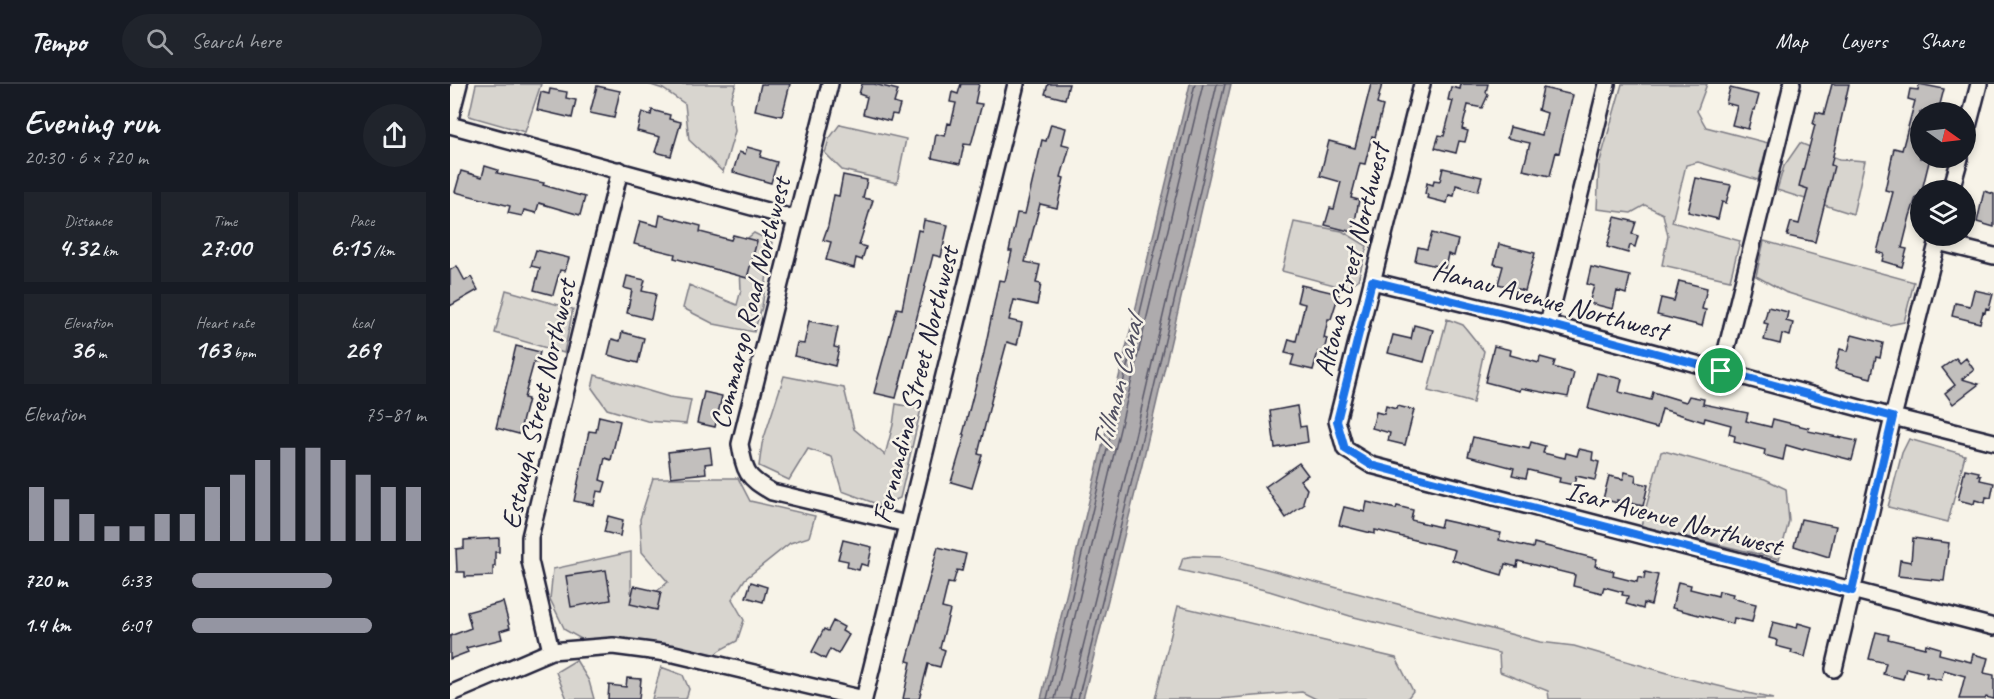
<!DOCTYPE html>
<html lang="en">
<head>
<meta charset="utf-8">
<style>
  body { margin:0; font-family:Caveat,sans-serif; background:#20242c; color:#f1f3f6; height:100vh; display:flex; flex-direction:column; font-size:22px; white-space:nowrap }
  * { box-sizing:border-box; margin:0 }
  p { font-size:20px; color:#9ea1a6 }
  .icon { flex:none; width:33px; height:33px; fill:none; stroke:currentColor; stroke-width:2; stroke-linecap:round; stroke-linejoin:round }
  .map { position:relative; flex:1; overflow:hidden }
  .details { display:flex; flex-direction:column; background:#171b24; width:450px }
  .details>* { flex:none }
  .needle { width:39px; rotate:104deg }
  .controls { position:absolute; left:1460px; top:18px; display:grid; gap:12px }
  .controls a { display:grid; place-items:center; width:66px; height:66px; border-radius:50%; background:#171b24; box-shadow:0 3px 9px #0003; font-size:30px }
  .pin { position:absolute; display:grid; place-items:center; width:51px; height:51px; color:#fff; margin:-26px; border:3px solid #fff; border-radius:50%; box-shadow:0 2px 6px #0007 }
  .round { display:grid; place-items:center; flex:none; width:63px; height:63px; border-radius:32px; background:#20242c }
  .headline { display:flex; align-items:center; justify-content:space-between; height:102px; padding:0 24px }
  h1 { font-size:33px; font-weight:600; line-height:45px }
  .metrics { display:grid; grid-template-columns:repeat(3,1fr); gap:9px; height:102px; padding:6px 24px }
  .metrics div { display:grid; align-content:center; border-radius:0px; background:#20242c; text-align:center }
  .metrics b { font-size:26px; font-weight:600 }
  .metrics small { font-size:16px; font-weight:400 }
  .metrics p { font-size:16px }
  .chart { height:168px; padding:12px 24px }
  .chart p { display:flex; justify-content:space-between }
  .chart svg { width:100%; height:108px; margin-top:6px; stroke:#9495a2; stroke-width:6 }
  ul { padding:0 24px; list-style:none; font-size:20px }
  li { display:grid; grid-template-columns:96px 72px 1fr; align-items:center; height:45px }
  li i { height:15px; border-radius:8px; background:#9495a2 }
  header { display:flex; align-items:center; gap:36px; box-sizing:border-box; height:84px; padding:0 30px; background:#171b24; border-bottom:2px solid #363941 }
  header strong { font-size:28px }
  nav { display:flex; gap:33px; margin-inline-start:auto; font-size:21px }
  .search { width:420px; height:54px; background:#20242c; display:flex; align-items:center; gap:15px; box-sizing:border-box; padding:0 21px; border-radius:33px; color:#9ea1a6; font-size:22px }
  main { display:flex; flex:1; min-height:0 }
  .map>svg:first-child { display:block }
  .green { fill:#d8d5cf; stroke:#7d7c85; stroke-width:1.5 }
  .water { fill:#aeabad; stroke:#76747f; stroke-width:1.5 }
  .lines { fill:none; stroke-linecap:round; stroke-linejoin:round }
  .shore { stroke:#5a5969; stroke-width:1.5 }
  .building { fill:#c2bfbd; stroke:#22223b; stroke-width:1.5 }
  .minor-casing { stroke:#22223b; stroke-width:20 }
  .minor { stroke:#f7f3e8; stroke-width:15 }
  .route-casing { stroke:#fff; stroke-width:12 }
  .route { stroke:#1a73e8; stroke-width:8 }
  .labels { text-anchor:middle; dominant-baseline:central; stroke-width:5; stroke-linejoin:round; paint-order:stroke }
  .street-label { font-size:28px; fill:#22223b; stroke:#f7f3e8 }
  .water-label { font-size:30px; font-style:italic; fill:#535263; stroke:#f7f3e8 }
</style>
</head>
<body>
<header>
<strong>Tempo</strong>
<div class="search"><svg class="icon" aria-label="search" viewBox="0 0 24 24"><circle cx="10" cy="10" r="6"/><path d="M15 15l6 6"/></svg>Search here</div>
<nav><a>Map</a><a>Layers</a><a>Share</a></nav>
</header>
<main>
<section class="details">
<div class="headline"><div><h1>Evening run</h1><p>20:30 · 6 × 720 m</p></div><a class="round"><svg class="icon" aria-label="share" viewBox="0 0 24 24"><path d="M12 15V3M7 8l5-5 5 5M5 13v7h14v-7"/></svg></a></div>
<div class="metrics">
<div><p>Distance</p><b>4.32<small> km</small></b></div>
<div><p>Time</p><b>27:00</b></div>
<div><p>Pace</p><b>6:15<small> /km</small></b></div>
</div>
<div class="metrics">
<div><p>Elevation</p><b>36<small> m</small></b></div>
<div><p>Heart rate</p><b>163<small> bpm</small></b></div>
<div><p>kcal</p><b>269</b></div>
</div>
<div class="chart"><p><span>Elevation</span>75–81 m</p>
<svg viewBox="0 0 160 44" preserveAspectRatio="none"><path d="M5 44V22M15 44V27M25 44V33M35 44V38M45 44V38M55 44V33M65 44V33M75 44V22M85 44V17M95 44V11M105 44V6M115 44V6M125 44V11M135 44V17M145 44V22M155 44V22"/></svg>
</div>
<ul>
<li><b>720 m</b>6:33<i style="width:60%"></i></li>
<li><b>1.4 km</b>6:09<i style="width:77%"></i></li>
</ul>
</section>
<div class="map">
<svg width="1544" height="615" viewBox="0 0 1544 615">
  <rect width="100%" height="100%" fill="#f7f3e8"/>
  <filter id="ink" filterUnits="userSpaceOnUse"><feTurbulence type="fractalNoise" baseFrequency=".0167" numOctaves="2"/><feDisplacementMap in="SourceGraphic" scale="12" xChannelSelector="R" yChannelSelector="G"/><feConvolveMatrix kernelMatrix="1 2 1 2 8 2 1 2 1" color-interpolation-filters="sRGB"/></filter>
  <g filter="url(#ink)">
    <path class="green" d="M26,0H91L75,48L19,32Z
      M198,0H286L281,15L285,47L273,88L239,56L235,20L213,5Z
      M1172,0H1257L1247,27L1256,43L1318,59L1308,96L1248,78L1236,81L1222,138L1290,157L1280,196L1212,181L1218,152L1213,130L1195,121L1181,129L1147,125L1149,81Z
      M390,40L456,55L447,99L392,86L375,69L379,55Z
      M1350,59L1389,75L1415,77L1403,130L1327,106L1334,82Z
      M844,138L892,147L917,162L908,196L895,204L832,187Z
      M304,149L322,158L312,223L304,248L264,240L233,224L239,201L287,221L291,206L289,161Z
      M1314,157L1464,198L1454,238L1439,241L1335,208L1306,192Z
      M56,206L123,225L114,269L45,249Z
      M997,235L1013,241L1034,267L1023,319L978,307Z
      M145,291L219,313L241,316L236,340L197,337L157,325L142,304Z
      M334,292L394,304L404,345L435,371L443,341L446,320L471,325L450,414L432,422L392,407L382,373L358,365L339,396L309,382L312,360Z
      M1459,355L1515,371L1498,438L1438,423L1452,369Z
      M1214,367L1315,395L1336,405L1339,437L1329,475L1191,442L1211,368Z
      M203,394H288L300,417L365,432L359,453L340,459L295,495L282,515L294,536L287,557L270,566L263,572L200,558L133,556L115,546L100,515L103,485L181,468V509L199,514L218,498L192,468L190,435Z
      M743,472L772,473L1090,558L1124,562L1235,594L1323,615H1099L1098,607L1050,588L1049,569L900,532L819,507L729,486L733,474Z
      M728,522L946,574L963,607L957,615H866L852,608L769,615H705Z
      M126,576L139,597L144,615H117L106,588Z
      M211,583L233,591L239,605L236,615H202Z"/>
    <path class="water" d="M740,0H781L692,381L633,615H591Z"/>
    <g class="lines">
      <path class="shore" d="M597,615L745,0
        M605,615L753,0
        M620,615L679,378L767,0
        M628,615L686,380L775,0"/>
    </g>
    <path class="building" d="M311,0H340L332,32L305,26Z
      M412,0H424L448,6L444,19L450,21L447,31L442,30L440,37L413,30L417,13L409,10Z
      M511,0H529L525,19L532,20L521,61L514,60L510,80L482,74L486,50L495,52L498,39L501,40L506,19L500,18L502,8L508,10Z
      M598,0H619L615,15L595,10Z
      M921,0H932L927,20L933,22L925,53L922,52L915,80L910,79L901,114L909,116L903,148L875,141L880,124L884,125L891,98L870,92L879,57L905,64Z
      M1011,0H1038L1036,8L1038,11L1032,24L1018,21L1012,45L1018,47L1015,58L1009,57L1006,69L985,64L989,51L994,52L1003,17L998,16L1001,3L1010,5Z
      M1382,0H1399L1381,81L1384,82L1365,158L1337,152L1341,138L1349,140L1358,105L1349,102L1365,41L1363,40L1366,28L1374,30Z
      M1469,0L1494,5L1488,28H1470V74H1480L1472,106H1470V115L1466,114L1460,132L1452,164L1457,165L1452,183L1432,177L1434,170L1427,168L1443,108L1435,106L1444,64L1452,66L1465,17L1458,15L1460,5L1468,6Z
      M147,2L170,7L164,34L140,29Z
      M1093,4L1123,11L1109,69L1106,68L1100,92L1073,86L1080,59L1057,54L1060,43L1092,51L1097,29L1088,26Z
      M1280,4L1309,11L1305,26H1303L1298,45L1282,41L1287,22L1276,19Z
      M100,5L117,8L116,14L126,16L122,34L87,26L91,8L99,10Z
      M202,26L220,31L219,35L231,38L221,72L205,68L210,53L187,47L192,28L201,31Z
      M601,40L616,44L612,60L620,62L611,93L614,94L607,124L590,120L575,178L590,181L586,199L591,200L587,221L564,216L559,236L572,239L567,261L557,258L542,313L528,370L532,371L522,404L501,398L515,351L513,350L534,269L549,196L555,197L562,167H559L567,129L575,130L592,56L596,57Z
      M297,63L312,67L310,73L327,78L321,99L283,88L289,68L295,70Z
      M35,82L48,86L47,89L94,99L93,101L135,113L130,131L89,119L86,129L74,126L72,132L58,129L60,122L5,108L11,87L32,93Z
      M993,84L1032,93L1028,107L1006,101L1004,112L999,111L997,119L977,114L978,111L975,110L977,99L983,101L984,96L990,97Z
      M393,91L417,96L413,114L423,116L409,161L416,163L412,176L406,174L404,184L376,176L381,158L373,156L378,142L384,111L389,112Z
      M1246,94L1281,101L1276,119L1272,118L1268,135L1238,128Z
      M1534,107L1544,110V143L1527,138Z
      M210,131L251,142L250,148L281,156L283,151L307,157L297,194L224,174L225,170L184,160L190,137L208,142Z
      M1165,133L1186,138L1182,150L1188,152L1185,163L1180,161L1178,169L1157,163Z
      M474,136L498,141L491,173L483,171L446,314L424,309L447,224L452,225L468,146L472,147Z
      M982,149L1008,156L1004,172L998,170L995,184L965,177L968,163L977,165Z
      M1049,160L1085,169L1075,207L1048,200L1053,182L1044,180Z
      M86,166L119,174L115,187L110,186L103,211L84,206L90,184L81,182Z
      M7,182L15,197L21,193L28,206L0,222V186Z
      M1141,183L1180,192L1176,210L1167,207L1163,225L1139,219L1144,202L1137,200Z
      M177,192L195,196L192,207L206,210L201,235L177,229L182,206L174,204Z
      M1229,197L1257,204L1252,225L1256,226L1252,242L1207,231L1211,214L1224,217Z
      M851,201L889,210L881,235H878L874,254L877,255L873,270L868,268L863,286L841,281L844,271L835,269L839,255L846,257L855,220L847,218Z
      M1524,206L1543,210L1539,225L1536,224L1535,229L1533,228L1530,239L1502,232L1505,219L1520,222Z
      M1318,223L1338,228L1336,237L1343,239L1340,252L1332,250L1330,260L1314,256L1318,240L1314,239Z
      M359,237L388,243L384,263L389,264L385,282L344,272L347,259L354,260Z
      M964,241L983,246L974,278L938,269L943,251L961,255Z
      M172,248L194,254L188,279L158,271L162,255L170,257Z
      M1402,251L1433,259L1430,274L1426,273L1421,294L1385,285L1390,265L1398,267Z
      M66,262L90,268L87,279L84,278L74,314L78,315L69,350L46,344Z
      M1044,262L1061,266L1060,271L1089,279L1090,273L1105,277L1103,283L1124,289L1118,313L1071,304L1070,307L1035,298Z
      M1506,274L1510,279L1516,274L1524,286L1512,295L1529,300L1503,320L1495,309L1505,301L1492,284Z
      M1147,289L1172,295L1169,308L1201,316L1203,308L1236,318L1239,312L1254,315L1253,320L1298,329L1296,337L1321,343L1323,335L1359,344L1358,347L1407,357L1402,376L1354,364L1353,366L1336,361L1333,376L1314,371L1315,366L1284,358L1285,352L1279,350L1281,341L1255,334L1254,338L1212,325L1207,344L1138,325Z
      M254,308L272,312L265,343L247,339Z
      M847,322L850,343L856,342L858,358L825,364L820,327Z
      M936,322L946,325L947,322L964,326L955,361L938,357L940,349L922,344L926,328L934,330Z
      M149,332L170,337L161,376L155,374L150,396L156,398L153,408L147,407L144,421L124,417L139,347L146,348Z
      M1023,353L1079,365L1081,358L1095,362L1093,369L1115,374L1116,369L1127,372L1129,365L1143,368L1142,376L1149,378L1145,396L1126,392L1124,401L1109,398L1110,394L1078,386L1076,394L1062,391L1064,384L1018,372Z
      M260,363L262,379L255,380L256,389L221,393L218,368Z
      M849,379L858,391L850,396L857,405L853,418L855,420L836,434L815,403Z
      M1515,385L1529,388L1528,391L1531,392L1530,396L1544,399L1541,414L1536,413L1535,419L1525,416L1524,420L1508,416Z
      M1175,388L1186,391L1185,398L1198,401L1193,422L1167,416V419L1153,415L1159,392L1173,395Z
      M917,418L946,425L947,422L963,426L961,436L990,443L992,436L1051,449L1049,456L1083,464L1084,459L1147,475L1145,482L1164,487L1163,492L1187,498L1188,493L1194,495L1195,488L1208,491L1201,521L1194,519L1193,525L1176,520L1178,512L1172,511L1173,508L1154,503L1152,509L1123,502L1125,491L1068,477L1067,483L1055,480L1052,491L1002,476L1005,466L925,446V450L889,441L894,423L915,428Z
      M158,432L173,436L170,452L154,448Z
      M1351,435L1386,442L1379,473L1344,462Z
      M49,454V468H45V482H43V492L15,493V488H7L6,465L14,464V456Z
      M1463,454L1499,459L1494,497L1448,492L1450,476L1461,478Z
      M393,456L422,463L418,482L411,480L409,486L397,483L398,477L388,475Z
      M488,463L516,470L512,487L507,486L503,500L498,499L492,524L500,526L490,564L495,566L490,583L478,580L469,615H453L461,578L457,577Z
      M156,486L161,516L121,523L116,492Z
      M301,498L317,503L313,518L296,513Z
      M1228,498L1241,501L1240,505L1268,512L1269,507L1283,510L1282,513L1289,516L1306,520L1302,538L1284,534L1283,540L1222,524Z
      M184,502L211,508L207,526L180,520Z
      M53,518L60,544L50,547L52,555L16,564L18,568L0,575V552L21,544L17,528Z
      M383,537L394,543L392,547L399,551L388,570L380,565L375,575L362,568L374,545L378,547Z
      M1323,538L1347,544L1348,539L1362,543L1355,573L1341,569L1342,566L1326,562L1327,556L1319,554Z
      M1426,548L1439,551L1438,555L1475,564L1476,560L1490,564L1489,570L1521,578L1523,570L1538,574L1534,589L1544,591V615L1536,613L1535,615H1509L1515,592L1494,586L1491,596L1476,593L1477,589L1456,584L1453,595L1433,590L1436,579L1419,575Z
      M177,594L191,595L189,615H158L159,601L176,603Z"/>
    <g class="lines">
      <g class="minor-casing">
        <path id="minor" d="M380,0L290,360C295,389 296,393 322,408L457,440
          M972,0L887,337L895,365L921,381L1544,543
          M0,35L9,0
          M0,41L346,135
          M1515,54L1529,0
          M1501,106L1510,74
          M1488,158L1544,172
          M922,197L1098,240L1443,333L1544,358
          M1098,240L1157,0
          M1271,287L1342,0
          M101,567L80,477V453L170,86
          M1384,585L1443,333L1489,152
          M0,610L101,567L163,562L224,570L414,615
          M414,615L566,0"/>
      </g>
      <use href="#minor" class="minor"/>
    </g>
  </g>
  <g class="lines" filter="url(#ink)">
    <g class="route-casing">
      <path id="route" d="M922,197L1098,240L1443,333L1402,507L921,381L895,365L887,337Z"/>
    </g>
    <use href="#route" class="route"/>
  </g>
  <g class="labels">
    <g class="street-label">
      <text transform="translate(901 176) rotate(-76)">Altona Street Northwest</text>
      <text transform="translate(1100 216) rotate(15)">Hanau Avenue Northwest</text>
      <text transform="translate(300 219) rotate(-76)">Commargo Road Northwest</text>
      <text transform="translate(465 301) rotate(-76)">Fernandina Street Northwest</text>
      <text transform="translate(88 320) rotate(-77)">Estaugh Street Northwest</text>
      <text transform="translate(1224 434) rotate(15)">Isar Avenue Northwest</text>
    </g>
    <g class="water-label">
      <text transform="translate(667 301) rotate(-76)">Tillman Canal</text>
    </g>
  </g>
</svg>
<div class="controls">
<a><svg class="needle" viewBox="-14 -14 28 28"><path d="M0-13l5 13h-10z" fill="#e53935"/><path d="M0 13l5-13h-10z" fill="#9ea1a6"/></svg></a>
<a><svg class="icon" aria-label="layers" viewBox="0 0 24 24"><path d="M12 4l9 5-9 5-9-5zM3 14l9 5 9-5"/></svg></a>
</div>
<div class="pin" style="left:1271px;top:287px;background:#1e9e55"><svg class="icon" aria-label="arrive" viewBox="0 0 24 24"><path d="M6 21V4h12l-3 4 3 4H6"/></svg></div>
</div>
</main>
</body>
</html>
